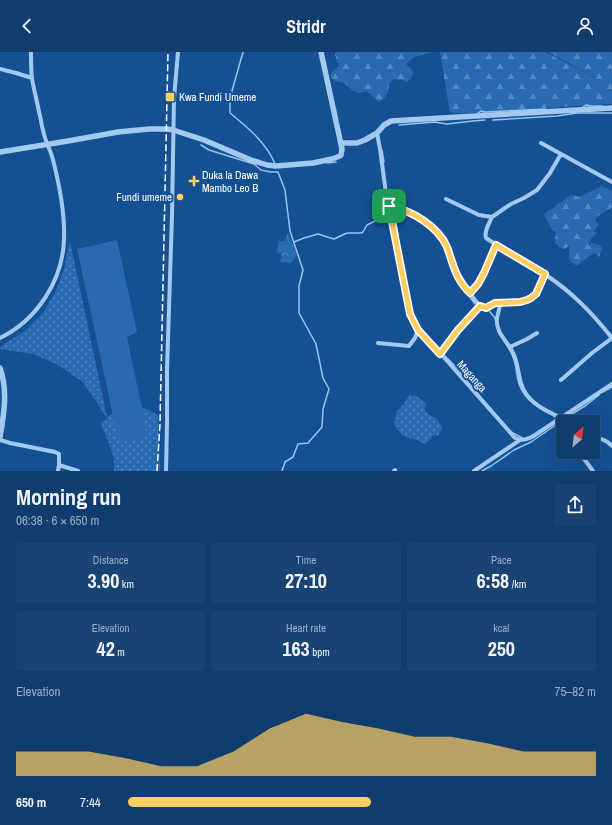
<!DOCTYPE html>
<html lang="en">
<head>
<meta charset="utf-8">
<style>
  body { margin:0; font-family:"Archivo Narrow",sans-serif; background:#194373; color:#f1f3f6; height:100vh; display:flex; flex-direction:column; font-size:15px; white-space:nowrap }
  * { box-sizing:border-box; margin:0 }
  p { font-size:13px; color:#9cadc2 }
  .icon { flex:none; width:22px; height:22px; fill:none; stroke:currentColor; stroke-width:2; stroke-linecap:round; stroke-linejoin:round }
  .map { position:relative; height:419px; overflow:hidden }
  .drawer { display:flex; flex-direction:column; background:#103c6e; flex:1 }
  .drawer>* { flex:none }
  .needle { width:26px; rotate:28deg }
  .fabs { position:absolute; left:556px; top:363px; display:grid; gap:8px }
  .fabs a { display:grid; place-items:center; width:44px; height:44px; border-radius:4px; background:#103c6e; box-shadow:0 4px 16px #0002,0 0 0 1px #305681; font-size:20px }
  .pin { position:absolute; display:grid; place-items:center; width:34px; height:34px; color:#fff; margin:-17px; border-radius:8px; box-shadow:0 2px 6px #0006 }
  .round { display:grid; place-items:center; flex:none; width:42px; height:42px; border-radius:4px; background:#194373 }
  .headline { display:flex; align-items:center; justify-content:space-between; height:68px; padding:0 16px }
  h1 { font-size:22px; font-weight:800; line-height:30px }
  .metrics { display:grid; grid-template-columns:repeat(3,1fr); gap:6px; height:68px; padding:4px 16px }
  .metrics div { display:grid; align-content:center; border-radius:4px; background:#194373; text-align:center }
  .metrics b { font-size:20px; font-weight:800 }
  .metrics small { font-size:11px; font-weight:400 }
  .metrics p { font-size:11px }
  .chart { height:112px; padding:8px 16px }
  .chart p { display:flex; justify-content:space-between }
  .chart svg { width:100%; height:72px; margin-top:4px; fill:#ffce64; opacity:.7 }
  ul { padding:0 16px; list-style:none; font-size:13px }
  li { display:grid; grid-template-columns:64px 48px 1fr; align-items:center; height:30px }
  li i { height:10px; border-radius:5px; background:#ffce64 }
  header { display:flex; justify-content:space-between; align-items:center; height:52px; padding:0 16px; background:#103c6e; font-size:18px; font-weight:800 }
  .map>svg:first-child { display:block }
  .grass { fill:url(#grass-dots) }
  .forest { fill:url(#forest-firs) }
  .park { fill:url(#park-crowns) }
  .pitch { fill:#276ab2 }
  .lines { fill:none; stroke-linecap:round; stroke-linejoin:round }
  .stream { stroke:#96c4f4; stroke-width:1.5 }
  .minor { stroke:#a4c9f1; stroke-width:4 }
  .tertiary { stroke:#a4c9f1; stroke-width:5.5 }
  .rail { stroke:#fff; stroke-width:1.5; stroke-dasharray:7 3; stroke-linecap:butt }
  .route-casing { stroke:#fff; stroke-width:8 }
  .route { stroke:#ffce64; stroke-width:5 }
  .poi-dot { fill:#ffce64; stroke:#155093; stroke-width:1.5 }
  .labels { text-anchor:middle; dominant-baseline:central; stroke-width:4; stroke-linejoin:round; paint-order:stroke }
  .poi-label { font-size:11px; fill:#fff; stroke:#155093; text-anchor:start }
  .street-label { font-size:11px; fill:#fff; stroke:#155093 }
</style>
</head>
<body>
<header><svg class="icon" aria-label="back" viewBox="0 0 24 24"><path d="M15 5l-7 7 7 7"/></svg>Stridr<svg class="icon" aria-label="person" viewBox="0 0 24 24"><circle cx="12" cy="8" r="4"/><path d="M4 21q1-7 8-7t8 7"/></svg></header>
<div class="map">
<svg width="612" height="419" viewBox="0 0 612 419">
  <defs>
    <pattern id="grass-dots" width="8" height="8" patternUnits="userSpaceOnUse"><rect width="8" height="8" fill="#276ab2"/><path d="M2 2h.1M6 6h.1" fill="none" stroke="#5288c1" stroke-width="1.8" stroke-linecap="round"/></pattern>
    <pattern id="forest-firs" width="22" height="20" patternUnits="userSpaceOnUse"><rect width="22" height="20" fill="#276ab2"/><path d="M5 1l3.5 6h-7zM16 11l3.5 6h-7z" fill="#5288c1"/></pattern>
    <pattern id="park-crowns" width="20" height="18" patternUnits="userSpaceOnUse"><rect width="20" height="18" fill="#276ab2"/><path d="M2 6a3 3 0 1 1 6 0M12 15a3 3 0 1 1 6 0" fill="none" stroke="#5288c1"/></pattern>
  </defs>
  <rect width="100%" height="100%" fill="#155093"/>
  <path class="grass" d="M70,189L107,365L113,361L111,340L158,363L160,419H114V406L101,371L107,366L83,330L56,312L33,302L0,297V295L25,279L43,261L56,239L64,217Z
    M409,343L416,344L427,352L425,354V358C432,367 437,363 442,376L438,384L434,383L425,392L417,388L406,385L401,382L394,373L396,363L397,359L404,352Z"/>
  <path class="forest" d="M336,0H433L414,5L406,12L413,20C413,25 410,28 407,30L402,28L394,27C389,31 389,33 388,39C387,44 383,48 379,50C375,48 370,40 367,40C362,38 365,41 361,41C356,42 347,34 344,31C338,30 333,29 330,24L332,20L339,14L335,3Z
    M440,0H545L602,29L548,0H612V52L526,57L505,60L497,59L488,61H457L450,60Z
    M602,134L612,139V155C607,160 600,161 595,167L597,171L599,172L594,180H596L595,183L592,185L588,192L589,194L591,191L600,193L602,197L599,205L595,201L589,204L577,214C566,207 570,206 569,194L564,197L559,195L555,191L556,180L552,178C552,175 545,167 544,162L548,159L552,157L557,152L562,150L566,146L573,143L579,145Z"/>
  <path class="park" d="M288,181L297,203L291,211L279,210L282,206L281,201H277L279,189H285Z"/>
  <path class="pitch" d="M117,188L137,280L127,285L148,385L119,391L77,197Z"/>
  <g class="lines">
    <path class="stream" d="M243,0L230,46V61C247,75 267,91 275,112
      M583,55L586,53L589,54H602
      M478,61L481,59L485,60L545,57
      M493,68L557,64L577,61H612
      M399,73L435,70L447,72L473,69L485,68
      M201,93L209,98L254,112L261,118L271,120H278L285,138L290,179L303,218L299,234V261L316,292L323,326L329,337L323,357L322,375L308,391L298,392L293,405L285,410L282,419
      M382,98L384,110
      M327,111L336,110
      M388,142L390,150L400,154V156
      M396,158L394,159L398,183L397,189
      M416,167L425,172
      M294,190L304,186L318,182L334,187L347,181H361L363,180L367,173L385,164
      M461,233L475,252
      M411,256C415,268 421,277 429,287
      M483,256H487C490,261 495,264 496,269C498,273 497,277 499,281C503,289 510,296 513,305C517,314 516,323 519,332C525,349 541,358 556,365L555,368C545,376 536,383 524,387L513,381L508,377L461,322L460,319L442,301L462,274Z
      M603,340L612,335
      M562,368L585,354L599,343
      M482,419L491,414L514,398L531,390L560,370L563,374"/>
    <path class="minor" d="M0,17L16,21L32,26
      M377,81L380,97L385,134L386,145L389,155L410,261L418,278L441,302L515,386C522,389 525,388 532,385L612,332
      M541,91L612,130
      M446,147L479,163L492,165L511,152L524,146L537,138L550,121L561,102
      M389,155C410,158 437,173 446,193C449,199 450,205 452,211C456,223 461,231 469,240C474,246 476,252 484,256L495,251H510L527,249L531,246L536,242L545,222
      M492,165C489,172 484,179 486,186C505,199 527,209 546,223C573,241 592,261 612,286
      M470,241L478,232L484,221L496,193
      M500,251C500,256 498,261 497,266C495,281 508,289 513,301C518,311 518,321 521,331C526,350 546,359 562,366
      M0,286C37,268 63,228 64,187C65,162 60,136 54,112C52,100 45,90 43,78C41,72 41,66 39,60C37,49 34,38 32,27C31,18 31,9 31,0
      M378,291L409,294L415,286L418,278
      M510,295L527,287L537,281
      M441,302L461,274L480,254
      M561,328L592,301L612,286
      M593,385C600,386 607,388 612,394
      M0,388L10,391L55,400L59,402V413L58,419
      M579,400L593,419
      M59,413L78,419
      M166,419L167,371V318L172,163L174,46L178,0
      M394,419L395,418
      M474,419L520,388"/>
    <path class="tertiary" d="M341,91H357L365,88L377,81L384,73L391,69L612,56
      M0,100L68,89L118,80L149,77H167L173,78L204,88L251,108L267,113L276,114L313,111L332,107L340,104L341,103L342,97L321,0
      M0,316C8,338 4,362 0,385"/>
    <path class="rail" d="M157,419L160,372L168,0"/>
  </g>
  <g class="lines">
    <g class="route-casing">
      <path id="route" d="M389,154C411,158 438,174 447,195C454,214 455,226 470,241L478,232L484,221L496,193L545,222L536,242L531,246L527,248L520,250L495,251L486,256L480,254L458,278L440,302L418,278L410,262Z"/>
    </g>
    <use href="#route" class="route"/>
  </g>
  <g class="poi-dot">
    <rect x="165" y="40" width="10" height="10" rx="2"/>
    <path d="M192 123h4v4h4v4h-4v4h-4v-4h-4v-4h4z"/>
    <circle cx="180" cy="145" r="4"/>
  </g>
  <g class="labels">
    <g class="poi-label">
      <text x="179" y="45">Kwa Fundi Umeme</text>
      <text x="202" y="123">Duka la Dawa<tspan x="202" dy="13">Mambo Leo B</tspan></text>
      <text x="172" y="145" text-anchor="end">Fundi umeme</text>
    </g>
    <g class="street-label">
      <text transform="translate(472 324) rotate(48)">Maganga</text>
    </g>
  </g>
</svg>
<div class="fabs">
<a><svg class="needle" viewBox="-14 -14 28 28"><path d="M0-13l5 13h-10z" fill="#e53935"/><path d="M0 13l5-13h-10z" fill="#9cadc2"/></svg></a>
</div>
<div class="pin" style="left:389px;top:154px;background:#1e9e55"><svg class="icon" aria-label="arrive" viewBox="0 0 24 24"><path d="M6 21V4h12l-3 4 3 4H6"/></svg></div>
</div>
<section class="drawer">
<div class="headline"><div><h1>Morning run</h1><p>06:38 · 6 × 650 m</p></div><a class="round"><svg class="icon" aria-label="share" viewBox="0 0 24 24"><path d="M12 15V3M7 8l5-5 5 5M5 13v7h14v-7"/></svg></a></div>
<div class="metrics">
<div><p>Distance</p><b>3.90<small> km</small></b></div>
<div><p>Time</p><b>27:10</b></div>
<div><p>Pace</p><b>6:58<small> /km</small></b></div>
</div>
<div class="metrics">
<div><p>Elevation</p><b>42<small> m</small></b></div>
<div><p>Heart rate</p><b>163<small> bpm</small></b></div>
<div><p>kcal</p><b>250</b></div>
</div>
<div class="chart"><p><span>Elevation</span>75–82 m</p>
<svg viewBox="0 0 160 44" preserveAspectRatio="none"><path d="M0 44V29L10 29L20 29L30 33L40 38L50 38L60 29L70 15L80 6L90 11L100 15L110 20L120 20L130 24L140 29L150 29L160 29V44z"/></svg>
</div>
<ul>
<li><b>650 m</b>7:44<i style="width:52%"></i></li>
</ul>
</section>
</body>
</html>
